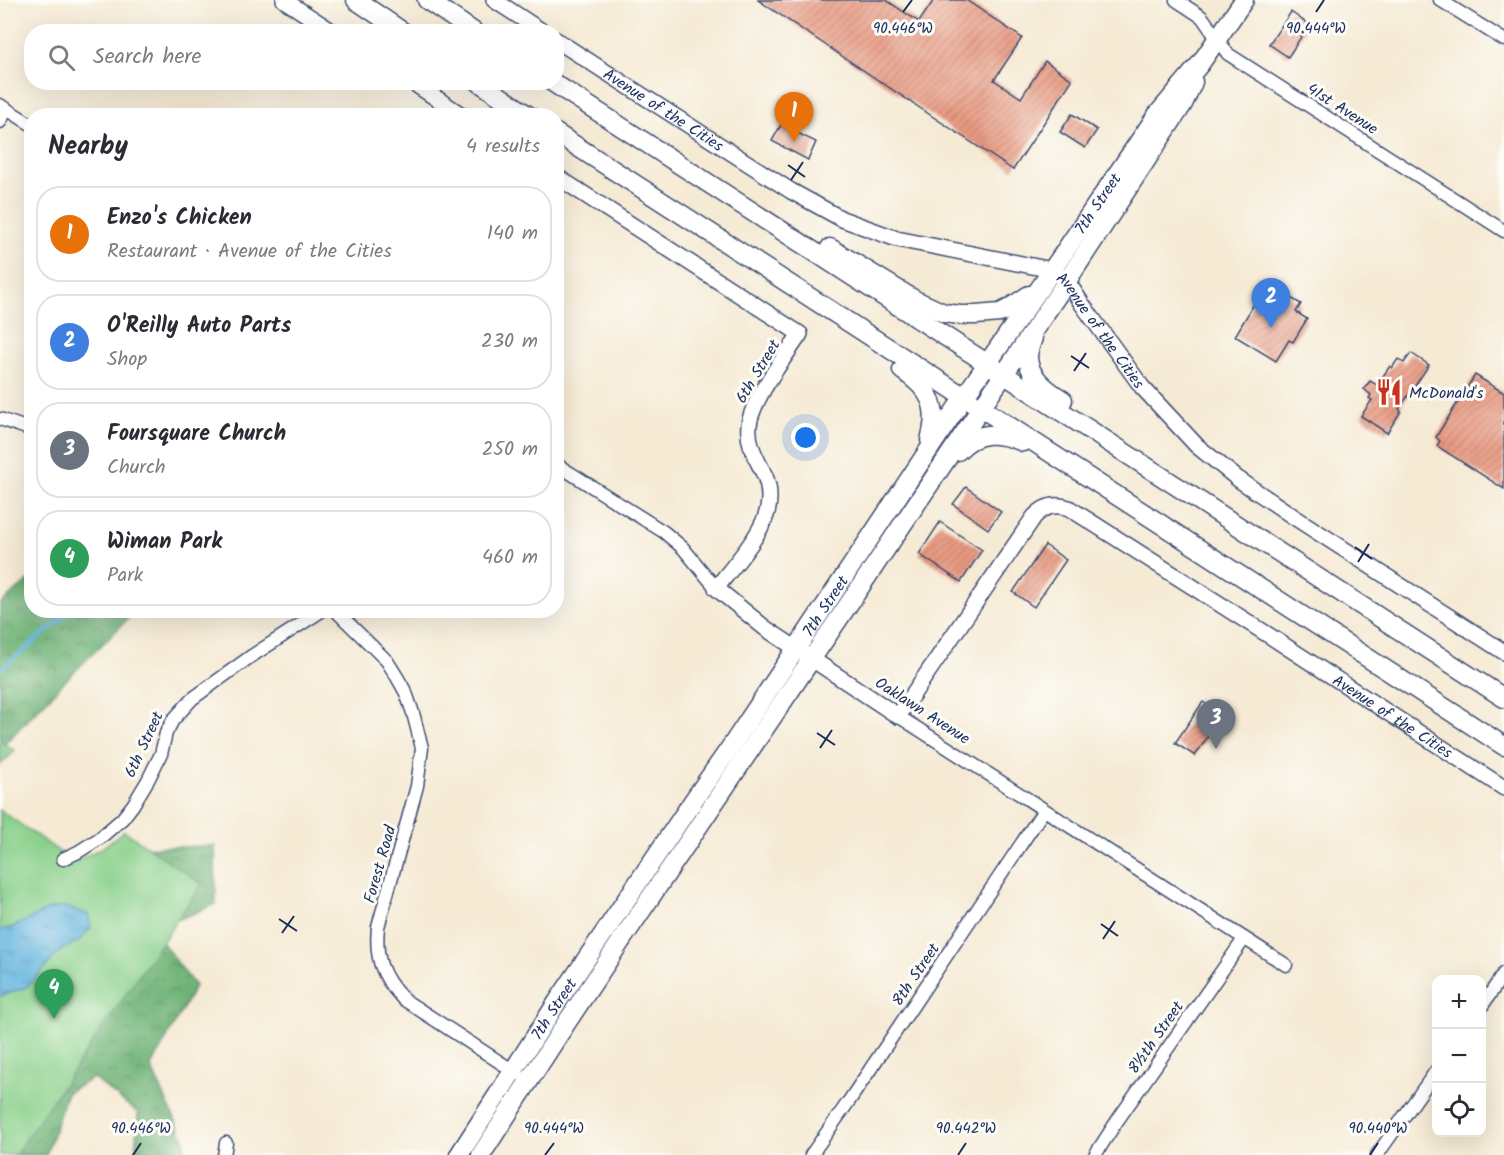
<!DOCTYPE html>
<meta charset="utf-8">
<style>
:root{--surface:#fff;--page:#f2f2f3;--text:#2b2b33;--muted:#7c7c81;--line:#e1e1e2;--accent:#c8321e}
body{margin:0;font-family:Kalam,sans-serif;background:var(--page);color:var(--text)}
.controls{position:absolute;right:18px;bottom:18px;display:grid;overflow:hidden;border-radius:12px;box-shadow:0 6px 24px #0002}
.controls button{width:54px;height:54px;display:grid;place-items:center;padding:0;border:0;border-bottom:2px solid var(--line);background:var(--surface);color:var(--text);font:30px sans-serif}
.you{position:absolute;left:806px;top:438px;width:21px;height:21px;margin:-15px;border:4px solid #fff;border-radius:50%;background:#1a73e8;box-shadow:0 0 0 9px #1a73e833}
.badge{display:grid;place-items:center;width:39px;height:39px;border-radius:50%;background:var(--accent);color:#fff;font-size:20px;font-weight:700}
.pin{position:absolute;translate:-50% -50px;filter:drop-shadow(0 2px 3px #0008)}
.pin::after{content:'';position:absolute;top:32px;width:21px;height:18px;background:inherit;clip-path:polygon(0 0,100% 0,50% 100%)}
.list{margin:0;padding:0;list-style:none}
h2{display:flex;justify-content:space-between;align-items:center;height:78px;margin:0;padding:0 24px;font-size:26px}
h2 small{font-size:20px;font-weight:400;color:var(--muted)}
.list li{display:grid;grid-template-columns:39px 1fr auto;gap:18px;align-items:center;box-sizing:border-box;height:96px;margin:0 12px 12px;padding:0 12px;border:2px solid var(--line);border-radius:24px}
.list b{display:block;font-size:22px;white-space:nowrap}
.list p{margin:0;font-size:20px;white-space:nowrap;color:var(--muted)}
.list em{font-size:20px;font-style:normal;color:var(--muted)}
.icon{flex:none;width:33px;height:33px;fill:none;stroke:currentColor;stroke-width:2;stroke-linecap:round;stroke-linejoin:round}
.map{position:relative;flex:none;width:1504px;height:1155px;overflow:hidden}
.search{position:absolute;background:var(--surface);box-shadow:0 6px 24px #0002;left:24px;top:24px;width:540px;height:66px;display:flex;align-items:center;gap:15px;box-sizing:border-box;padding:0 21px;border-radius:24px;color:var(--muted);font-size:22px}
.panel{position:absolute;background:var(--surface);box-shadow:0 6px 24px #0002;left:24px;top:108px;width:540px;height:510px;border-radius:24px}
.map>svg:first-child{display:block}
.forest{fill:url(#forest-crowns);stroke:#44706a;stroke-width:1.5}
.green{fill:#89d08a;stroke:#528074;stroke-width:1.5}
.water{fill:url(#water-ripples);stroke:#3f729e;stroke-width:1.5}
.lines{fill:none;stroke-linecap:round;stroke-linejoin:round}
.stream{stroke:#63b5de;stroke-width:4}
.building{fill:url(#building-hatch)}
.minor-casing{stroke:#3c4b70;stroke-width:15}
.tertiary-casing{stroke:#3c4b70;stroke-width:18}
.secondary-casing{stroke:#3c4b70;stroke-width:21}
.minor{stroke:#fff;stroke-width:12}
.tertiary{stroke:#fff;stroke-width:15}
.secondary{stroke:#fff;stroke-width:18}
.ticks{fill:none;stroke:#1b2f5e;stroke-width:2}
.labels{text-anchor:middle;stroke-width:6;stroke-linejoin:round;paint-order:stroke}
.street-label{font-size:16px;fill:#1b2f5e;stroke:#fdfcf7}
.poi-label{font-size:16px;fill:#1b2f5e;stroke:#fdfcf7;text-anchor:start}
.ticks-label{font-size:15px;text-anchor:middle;fill:#1b2f5e;stroke:#fdfcf7;stroke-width:6;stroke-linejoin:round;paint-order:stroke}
</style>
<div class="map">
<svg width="1504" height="1155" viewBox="0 0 1504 1155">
<defs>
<pattern id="forest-crowns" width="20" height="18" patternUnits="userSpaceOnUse" patternTransform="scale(1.5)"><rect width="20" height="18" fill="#6eb276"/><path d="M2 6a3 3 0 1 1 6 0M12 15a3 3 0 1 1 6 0" fill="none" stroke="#5a9164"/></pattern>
<pattern id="water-ripples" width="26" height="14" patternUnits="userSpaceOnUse" patternTransform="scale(1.5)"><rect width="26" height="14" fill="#63b5de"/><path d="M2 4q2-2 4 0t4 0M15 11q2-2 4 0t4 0" fill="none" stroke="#5194b7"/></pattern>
<pattern id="building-hatch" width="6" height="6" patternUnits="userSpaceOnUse" patternTransform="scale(1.5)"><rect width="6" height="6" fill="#e99a81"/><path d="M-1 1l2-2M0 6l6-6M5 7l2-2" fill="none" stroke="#bc7e6d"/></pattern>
</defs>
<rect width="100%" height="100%" fill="#fdfcf7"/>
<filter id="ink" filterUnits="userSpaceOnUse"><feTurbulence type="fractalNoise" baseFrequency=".0167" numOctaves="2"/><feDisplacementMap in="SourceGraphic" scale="12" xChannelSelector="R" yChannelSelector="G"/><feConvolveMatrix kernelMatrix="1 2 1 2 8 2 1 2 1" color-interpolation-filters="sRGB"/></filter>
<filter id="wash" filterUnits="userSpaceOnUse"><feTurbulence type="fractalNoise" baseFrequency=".008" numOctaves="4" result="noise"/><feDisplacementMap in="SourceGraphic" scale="24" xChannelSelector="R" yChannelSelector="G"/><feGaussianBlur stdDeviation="1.35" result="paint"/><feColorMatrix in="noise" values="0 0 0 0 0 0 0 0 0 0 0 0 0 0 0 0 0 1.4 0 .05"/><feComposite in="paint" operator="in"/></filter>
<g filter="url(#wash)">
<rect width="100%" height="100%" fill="#f5ead4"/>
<!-- forest -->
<path class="forest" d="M31 579 32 610 136 611 63 683 0 749V604Z
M215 846 216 904 153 930 195 986 151 1067 185 1141 184 1155H135L138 1113 93 1078 67 1092 46 1155H0L130 848Z"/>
<!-- green -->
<path class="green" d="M0 741 15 751 0 764Z
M0 810 74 862 102 848 124 831 202 884 15 1155H0Z"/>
<!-- water -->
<path class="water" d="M65 907 88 914 91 928 79 941 61 950 27 987 0 996V930L13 927 49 909Z"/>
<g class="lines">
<!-- stream -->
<path class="stream" d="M0 670 72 610"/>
</g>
<g id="blocks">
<!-- building -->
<path class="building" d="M758 0H886L919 22 934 0H966L1022 38 994 80 1021 98 1045 61 1072 80 1013 170Z
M1291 12 1309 25 1288 57 1269 44Z
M1072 114 1097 130 1085 148 1060 132Z
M781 125 816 142 808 160 772 141Z
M1261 292 1266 295 1268 292 1278 297 1281 292 1301 304 1296 312 1307 319 1293 342 1289 340 1276 361 1235 336Z
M1411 353 1429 365 1399 409 1401 411 1387 433 1361 416 1372 400 1369 398 1371 395 1364 389 1370 381 1377 385 1390 366 1392 368 1398 359 1404 363Z
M1475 375 1504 393V489L1437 446 1440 441 1436 437Z
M966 487 1001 512 988 529 953 504Z
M940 522 982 550 961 582 919 554Z
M1045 545 1066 560 1034 607 1013 592Z
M1203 702 1222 715 1195 756 1175 743Z"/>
</g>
</g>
<g filter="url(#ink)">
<use href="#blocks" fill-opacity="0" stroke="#3c4b70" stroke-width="1.5"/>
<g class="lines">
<defs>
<path id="minor" d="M1176 0 1202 17 1228 54 1504 231
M1440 0 1504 40
M0 105 32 125
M0 122 7 109
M0 419 32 430
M556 464 664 532 683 548 716 588
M335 610 387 661 397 677 406 693 413 713 422 748 417 786 378 927C375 957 381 976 403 999L518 1074
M898 716 1286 965
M63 859 78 852 100 838 122 819 133 805 148 780 161 754 166 733 173 720 192 699 250 657 323 610
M1482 1006 1504 973
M224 1155 226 1143
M811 1155 849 1101 1044 810
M1095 1155 1117 1121 1244 939
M1377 1155 1436 1071"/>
<g id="tertiary">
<path d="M284 0 333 32"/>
<path d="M494 0 543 32"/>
<path id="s1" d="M556 40 791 191 842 219 897 239 1052 270 1067 281 1082 304 1142 387 1197 446 1238 479 1294 517 1504 652"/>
<path d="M412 82 463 116"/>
<path id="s2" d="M556 176 800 334C785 357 752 399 749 425 747 445 757 459 765 476 769 486 770 497 768 508 764 532 732 568 716 588L765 628 898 716 1034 517C1044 506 1055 503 1069 508L1273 638 1504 788"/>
</g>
<g id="secondary">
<path d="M356 0 403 32"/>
<path d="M427 0 474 32"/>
<path d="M479 82 529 116"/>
<path d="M552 82 1504 698"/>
<path d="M556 133 1504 746"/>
<path d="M830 248 915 300 944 313 960 315H976L1000 313 1008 309 1029 295"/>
<path d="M1033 338C1031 344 1028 350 1028 357 1028 376 1048 391 1063 400"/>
<path d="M902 370C930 389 940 406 930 440"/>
<path d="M958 451C977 430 999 432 1023 442"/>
<path id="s3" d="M459 1155 558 1001 695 798 730 748 964 397 1042 285 1157 115 1200 64 1244 0"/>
<path d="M481 1155 565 1025 623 938 1067 281 1183 104 1193 82"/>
</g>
</defs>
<!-- minor casing -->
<use href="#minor" class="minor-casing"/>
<!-- tertiary casing -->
<use href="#tertiary" class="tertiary-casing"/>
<!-- secondary casing -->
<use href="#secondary" class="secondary-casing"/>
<!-- minor -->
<use href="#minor" class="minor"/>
<!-- tertiary -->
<use href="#tertiary" class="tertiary"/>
<!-- secondary -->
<use href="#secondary" class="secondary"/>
</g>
</g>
<!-- ticks -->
<path class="ticks" d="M903 12 912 0M1316 12 1324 0M788 165 805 177M791 180 803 162M1071 356 1089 368M1074 371 1086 353M1355 547 1372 559M1358 562 1369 544M817 733 835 745M820 748 832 730M279 919 297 931M1101 924 1118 936M282 933 294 916M1103 939 1115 921M133 1155 141 1143M545 1155 554 1143M958 1155 966 1143M1370 1155 1378 1143"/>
<!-- icons -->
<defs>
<symbol id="restaurant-bare" viewBox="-9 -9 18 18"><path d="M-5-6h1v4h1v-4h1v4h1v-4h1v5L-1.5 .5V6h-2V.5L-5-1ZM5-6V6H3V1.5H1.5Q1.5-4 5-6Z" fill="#c8321e" stroke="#fdfcf7" stroke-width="2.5" paint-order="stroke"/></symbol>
</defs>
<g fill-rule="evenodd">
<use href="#restaurant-bare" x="1370" y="373" width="38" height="38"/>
</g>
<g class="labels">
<!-- street labels -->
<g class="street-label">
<text transform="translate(1343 108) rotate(33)" y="6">41st Avenue</text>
<text dy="6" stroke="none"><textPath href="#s1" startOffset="128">Avenue of the Cities</textPath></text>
<text dy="6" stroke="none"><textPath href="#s3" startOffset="1146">7th Street</textPath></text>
<text dy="6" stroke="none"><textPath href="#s1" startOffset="632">Avenue of the Cities</textPath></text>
<text transform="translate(757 371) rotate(-59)" y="6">6th Street</text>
<text dy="6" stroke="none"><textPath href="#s3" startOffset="660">7th Street</textPath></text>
<text transform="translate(923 710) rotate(33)" y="6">Oaklawn Avenue</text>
<text dy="6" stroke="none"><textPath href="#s2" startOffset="1466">Avenue of the Cities</textPath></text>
<text transform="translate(143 744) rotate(-65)" y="6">6th Street</text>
<text transform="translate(379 864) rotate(-74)" y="6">Forest Road</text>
<text transform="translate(915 974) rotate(-56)" y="6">8th Street</text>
<text dy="6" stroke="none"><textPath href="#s3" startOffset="174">7th Street</textPath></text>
<text transform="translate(1155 1037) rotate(-55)" y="6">8½th Street</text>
</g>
<!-- poi labels -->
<g class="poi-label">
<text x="1409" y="398">McDonald's</text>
</g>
</g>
<g class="ticks-label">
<text x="1316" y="33">90.444°W</text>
<text x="903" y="33">90.446°W</text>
<text x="141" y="1133">90.446°W</text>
<text x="554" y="1133">90.444°W</text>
<text x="966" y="1133">90.442°W</text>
<text x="1378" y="1133">90.440°W</text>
</g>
</svg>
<div class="controls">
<button>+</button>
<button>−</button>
<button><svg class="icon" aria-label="locate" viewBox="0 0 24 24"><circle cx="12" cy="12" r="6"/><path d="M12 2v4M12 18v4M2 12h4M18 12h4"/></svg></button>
</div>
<div class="you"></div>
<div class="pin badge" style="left:794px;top:142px;background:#e8710a">1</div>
<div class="pin badge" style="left:1271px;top:328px;background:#3f7fe0">2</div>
<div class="pin badge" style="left:1216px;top:749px;background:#6b7280">3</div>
<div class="pin badge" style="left:54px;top:1019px;background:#2e9e5b">4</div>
<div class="search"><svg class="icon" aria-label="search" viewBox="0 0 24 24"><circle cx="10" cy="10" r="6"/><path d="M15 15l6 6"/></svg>Search here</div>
<section class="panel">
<h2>Nearby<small>4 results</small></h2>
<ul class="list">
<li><span class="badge" style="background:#e8710a">1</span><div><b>Enzo's Chicken</b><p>Restaurant · Avenue of the Cities</p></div><em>140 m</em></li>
<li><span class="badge" style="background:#3f7fe0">2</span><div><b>O'Reilly Auto Parts</b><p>Shop</p></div><em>230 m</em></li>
<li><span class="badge" style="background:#6b7280">3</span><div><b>Foursquare Church</b><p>Church</p></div><em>250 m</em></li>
<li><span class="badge" style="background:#2e9e5b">4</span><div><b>Wiman Park</b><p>Park</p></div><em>460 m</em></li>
</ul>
</section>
</div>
